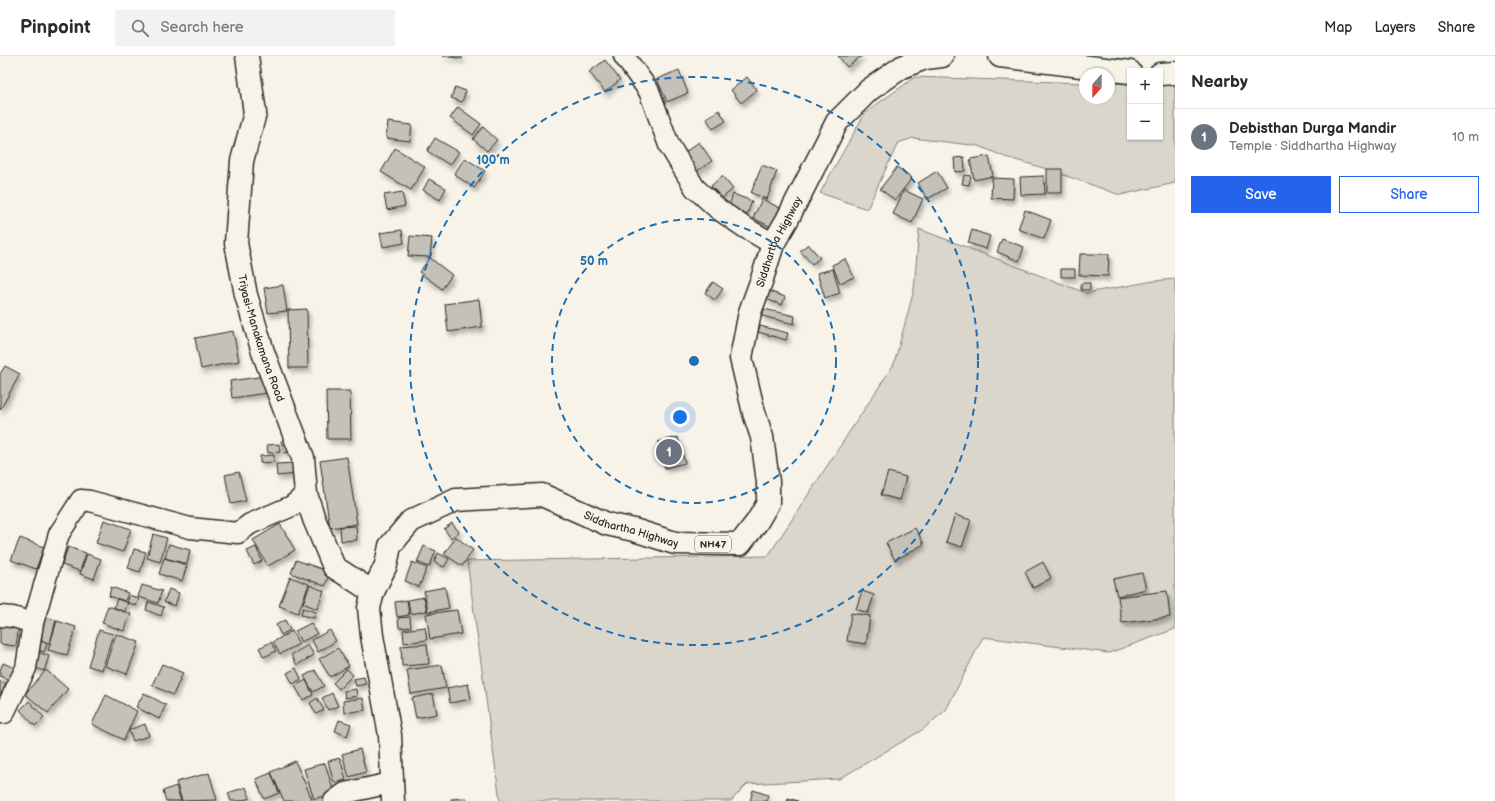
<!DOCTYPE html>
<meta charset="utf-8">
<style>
:root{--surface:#fff;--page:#f2f2f3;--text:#2b2b33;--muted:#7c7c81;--line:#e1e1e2;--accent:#2563eb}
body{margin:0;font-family:"Balsamiq Sans",sans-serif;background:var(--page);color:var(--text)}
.controls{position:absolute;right:12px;top:12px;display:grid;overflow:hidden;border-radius:0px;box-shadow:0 1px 3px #0004}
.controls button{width:36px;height:36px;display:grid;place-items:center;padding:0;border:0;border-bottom:1px solid var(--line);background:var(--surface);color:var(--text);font:20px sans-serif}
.compass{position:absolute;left:1079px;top:12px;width:36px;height:36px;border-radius:50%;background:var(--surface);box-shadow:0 1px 3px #0004;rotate:201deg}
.you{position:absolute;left:680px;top:361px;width:14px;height:14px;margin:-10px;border:3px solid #fff;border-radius:50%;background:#1a73e8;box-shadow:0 0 0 6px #1a73e833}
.badge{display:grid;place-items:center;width:26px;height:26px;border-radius:50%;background:var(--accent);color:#fff;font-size:13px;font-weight:700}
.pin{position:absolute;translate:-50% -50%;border:2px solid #fff;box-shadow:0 1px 4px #0006}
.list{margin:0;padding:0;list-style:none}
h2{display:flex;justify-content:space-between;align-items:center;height:52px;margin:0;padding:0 16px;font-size:17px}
h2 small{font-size:13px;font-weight:400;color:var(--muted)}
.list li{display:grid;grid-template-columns:26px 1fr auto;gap:12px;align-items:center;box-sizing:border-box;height:56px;padding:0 16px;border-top:1px solid var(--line)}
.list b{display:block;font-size:15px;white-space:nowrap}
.list p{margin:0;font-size:13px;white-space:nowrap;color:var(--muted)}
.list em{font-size:13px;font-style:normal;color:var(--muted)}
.actions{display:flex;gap:8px;padding:12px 16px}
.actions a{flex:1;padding:9px 0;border:1px solid var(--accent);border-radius:0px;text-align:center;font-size:14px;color:var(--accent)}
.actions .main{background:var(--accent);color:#fff}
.icon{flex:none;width:22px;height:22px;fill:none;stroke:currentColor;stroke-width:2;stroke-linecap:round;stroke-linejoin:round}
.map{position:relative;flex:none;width:1175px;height:745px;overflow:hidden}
header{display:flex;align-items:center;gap:24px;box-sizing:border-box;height:56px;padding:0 20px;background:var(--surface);border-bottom:1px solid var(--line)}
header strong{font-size:19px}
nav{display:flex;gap:22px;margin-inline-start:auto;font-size:14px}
.search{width:280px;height:36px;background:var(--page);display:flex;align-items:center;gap:10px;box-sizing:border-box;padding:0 14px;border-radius:0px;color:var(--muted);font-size:15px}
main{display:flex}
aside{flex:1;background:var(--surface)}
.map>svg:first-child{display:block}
.green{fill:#dad6cc;stroke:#82807c}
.building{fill:#c4c1b9;stroke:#2b2b2b;filter:url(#shadow)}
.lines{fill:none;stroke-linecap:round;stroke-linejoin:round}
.minor-casing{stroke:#2b2b2b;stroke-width:23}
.tertiary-casing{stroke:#2b2b2b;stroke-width:25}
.trunk-casing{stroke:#2b2b2b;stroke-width:25}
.minor{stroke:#f7f3e8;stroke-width:20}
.tertiary{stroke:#f7f3e8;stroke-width:22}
.trunk{stroke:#f7f3e8;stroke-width:22}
.ring{fill:none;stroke:#1f6fb2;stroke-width:2;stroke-dasharray:7 5}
.labels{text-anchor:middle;stroke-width:3;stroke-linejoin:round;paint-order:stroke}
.shield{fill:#f7f3e8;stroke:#686764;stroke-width:1}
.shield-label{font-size:10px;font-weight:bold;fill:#2b2b2b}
.street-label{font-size:11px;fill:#2b2b2b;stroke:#f7f3e8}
.centre{fill:#1f6fb2;stroke:#f7f3e8;stroke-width:2}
.ring-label{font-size:12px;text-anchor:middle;font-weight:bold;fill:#1f6fb2;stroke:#f7f3e8;stroke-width:3;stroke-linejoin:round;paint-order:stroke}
</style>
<header>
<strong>Pinpoint</strong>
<div class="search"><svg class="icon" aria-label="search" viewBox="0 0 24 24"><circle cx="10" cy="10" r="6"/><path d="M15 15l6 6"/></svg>Search here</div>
<nav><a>Map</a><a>Layers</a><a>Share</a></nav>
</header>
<main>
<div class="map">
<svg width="1175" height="745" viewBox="0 0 1175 745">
<defs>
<filter id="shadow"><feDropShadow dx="2.5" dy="4.5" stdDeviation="2" flood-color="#0004"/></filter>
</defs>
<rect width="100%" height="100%" fill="#f7f3e8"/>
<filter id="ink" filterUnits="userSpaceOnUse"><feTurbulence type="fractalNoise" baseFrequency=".025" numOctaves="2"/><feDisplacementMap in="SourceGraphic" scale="8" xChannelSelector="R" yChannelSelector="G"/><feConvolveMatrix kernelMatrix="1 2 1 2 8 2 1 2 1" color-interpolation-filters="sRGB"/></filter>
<g filter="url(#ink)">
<!-- green -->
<path class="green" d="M915 21 1085 27V42H1109V27L1130 28V81H1160V29L1175 30V127L1120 139 1047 113 1005 101 979 90 913 82 898 87 867 153 820 137 865 57Z
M919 173 1086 237 1154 225 1175 223V573L1109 597 983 581 946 654 922 674 839 723 747 728 731 745H500L467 505 768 500 894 308 914 234Z"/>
<!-- building -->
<path class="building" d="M443 0H462V3Z
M838 0H862L847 11Z
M605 4 620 24 605 36 589 16Z
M679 14 688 37 667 46 657 23Z
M747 21 757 34 741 47 731 34Z
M455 31 466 35 462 46 451 42Z
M458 51 481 68 473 79 450 62Z
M719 54 726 65 713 73 706 62Z
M388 66 412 69 410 85 386 82Z
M483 71 497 84 487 95 473 83Z
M435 82 459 96 450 109 427 95Z
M699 86 712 105 697 115 684 97Z
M395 92 425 111 411 134 381 116Z
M989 100 993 120 974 124 970 103Z
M964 101 965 115 955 116 954 102Z
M465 102 485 115 474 132 454 118Z
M762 109 777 115 767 143 751 137Z
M897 111 912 122 895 144 880 133Z
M1047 113H1062V137H1047Z
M937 115 947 132 927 143 918 127Z
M964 119 971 120 969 129 962 128Z
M722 120 733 133 722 142 711 130Z
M1044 120 1045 138 1021 139 1020 121Z
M992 122 1014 123 1013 143 991 142Z
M429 123 446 132 440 144 423 134Z
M904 134 923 143 912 167 893 158Z
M402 136 405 150 387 154 384 139Z
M733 138 752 145 747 159 728 152Z
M762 143 780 152 771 171 753 162Z
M1025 154 1051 164 1044 183 1018 173Z
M402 174 404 187 383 191 380 177Z
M972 174 990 180 986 193 968 187Z
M410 180 432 182 430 201 408 200Z
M1002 183 1024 191 1019 205 997 196Z
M808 188 820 202 812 208 800 195Z
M1080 198H1109L1108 220 1079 219Z
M430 202 452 219 442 233 419 216Z
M845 203 854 221 840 227 832 209Z
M833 213 840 237 825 242 817 217Z
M1061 213H1075V221H1061Z
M713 226 723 233 715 244 705 237Z
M1081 227H1090V234H1081Z
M283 229 287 255 268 257 264 232Z
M769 235 785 241 782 249 766 243Z
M479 243 482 271 448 276 445 248Z
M307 253 308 312H289L288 254Z
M764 253 795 260 794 268 762 260Z
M760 270 788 277 786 284 758 276Z
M233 275 239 305 201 313 195 282Z
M5 310 20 318 0 354V318Z
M265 320 267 337 232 342 230 325Z
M326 335H350L351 383H327Z
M678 381 685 407 665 412 658 386Z
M293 382 295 394 284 397 281 385Z
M279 388 280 396 268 397 267 389Z
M274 399V406L260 407V400Z
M347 401 357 468 330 472 320 405Z
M296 407 297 418 277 420 276 408Z
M239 416 246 445 231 448 225 419Z
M888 416 906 421 900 444 881 439Z
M955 459 971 464 962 491 946 486Z
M104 464 131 473 123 496 96 487Z
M452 467 459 476 451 482 444 473Z
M280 468 295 494 268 510 253 484Z
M356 470 357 484 341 485 340 471Z
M915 472 924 488 895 504 886 487Z
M153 478 167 482 160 506 147 502Z
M456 481 473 494 462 510 444 498Z
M20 482 44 491 36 513 11 504Z
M169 488 190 494 187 508 165 502Z
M424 490 436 495 429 511 417 506Z
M68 491 86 497 80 515 62 509Z
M256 491 262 505 254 509 247 495Z
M134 493 146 496 140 516 128 512Z
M438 497 449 503 444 511 434 506Z
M87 498 101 503 94 523 80 518Z
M164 502 187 509 182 525 159 518Z
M296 504 330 516 325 530 291 517Z
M412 506 427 512 419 531 405 525Z
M1043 506 1051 522 1033 532 1025 516Z
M1142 517 1146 533 1117 540 1113 523Z
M290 521 309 528 298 557 279 550Z
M142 529 162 535 158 547 138 541Z
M310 529 324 535 317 553 303 547Z
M111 531 128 537 125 545 109 540Z
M445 531 449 552 428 556 424 535Z
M169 533 179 537 175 550 164 546Z
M862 535 874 539 868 557 856 553Z
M1167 535 1170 561 1122 567 1118 541Z
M130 539 139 543 136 550 127 546Z
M424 541 427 555 410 558 408 544Z
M117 543 128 547 124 556 114 551Z
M407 544 409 559 397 561 395 546Z
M148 546 164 551 161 560 146 554Z
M108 550 131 558 124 575 102 567Z
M303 552 316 556 314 562 301 559Z
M457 554 461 578 430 583 426 558Z
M851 557 870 560 866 588 847 585Z
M46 561 56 564 50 587 39 584Z
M410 561 411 571 399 572 398 562Z
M285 564 290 574 281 579 276 569Z
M57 565 76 571 67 599 48 594Z
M0 567 19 570 16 590 0 588Z
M311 567 317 578 301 586 295 575Z
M425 571 427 584 404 587 403 574Z
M99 574 113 578 102 614 88 610Z
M330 574 336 585 318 596 312 584Z
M292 575 299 588 280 598 273 586Z
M116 578 139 586 127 618 105 610Z
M39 584 47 588 44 596 36 593Z
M271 586 276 595 264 601 259 592Z
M427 588 429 608 402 610 401 590Z
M308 589 314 599 297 609 291 599Z
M338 592 349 610 330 621 319 603Z
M38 596 49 600 44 615 33 611Z
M3 607 17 613 12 625 0 620V614Z
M162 608 183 617 173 639 152 629Z
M442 609 446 632 411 638 407 614Z
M296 612 301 623 293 628 287 617Z
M347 613 353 619 339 633 333 627Z
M46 614 68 633 48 657 25 638Z
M315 614 324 630 313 636 304 620Z
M364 621 366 628 356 630 354 623Z
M306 624 313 639 303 644 295 630Z
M0 625 9 629 0 647Z
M468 628 471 643 450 647 447 632Z
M356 633 357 640 345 642 344 635Z
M144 637 166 649 159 663 136 651Z
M332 637 338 650 328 654 322 642Z
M433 638 437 658 416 662 412 642Z
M106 639 137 655 124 684 92 668Z
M317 642 324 654 316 658 310 647Z
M363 642 365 654 344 657 343 645Z
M29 645 44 661 35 670 20 654Z
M339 664 351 668 347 680 335 675Z
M145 668 149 680 133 685 129 674Z
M360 693 366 716 349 721 342 698Z
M340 702 346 724 334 727 328 705Z
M295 705 312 743 307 745H284L271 716Z
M325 707 334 737 314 743 304 713Z
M209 717 217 744 182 745 176 726Z
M271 717 279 737 264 743 256 723Z
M176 730 181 745H166L163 735Z
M246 731 250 742 240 745H231L228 737Z
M753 734 768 739 766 745H750Z
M466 742V745H451V743Z
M788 742 798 745H787Z"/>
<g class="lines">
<defs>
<path id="minor" d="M624 0 649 35 669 89 695 132 718 153 744 171 773 188
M0 560 13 561 33 567
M0 657H4L26 612 33 567 59 478 81 444 90 445 190 472 238 477 250 468 292 450 306 438
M334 745 345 737 391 727"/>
<g id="tertiary">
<path id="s1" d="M247 0 255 57 242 105 236 187 246 239 263 296 303 402 306 438 314 463 334 511 373 536"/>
</g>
<g id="trunk">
<path d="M1000 0 1130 16"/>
<path d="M1160 18 1175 17"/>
<path id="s2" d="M393 745 390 679 372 580 369 552 373 536 386 509 390 490 411 465 456 444 542 439 607 468 634 474 675 487 740 488 757 466 768 447V426L762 381 754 357 741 302 750 256 762 223 773 188 787 164 837 66 869 34 902 11 925 2 942 0"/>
</g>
</defs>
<!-- minor casing -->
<use href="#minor" class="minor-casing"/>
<!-- tertiary casing -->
<use href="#tertiary" class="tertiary-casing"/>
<!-- trunk casing -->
<use href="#trunk" class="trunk-casing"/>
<!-- minor -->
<use href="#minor" class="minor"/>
<!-- tertiary -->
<use href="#tertiary" class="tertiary"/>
<!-- trunk -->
<use href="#trunk" class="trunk"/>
</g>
</g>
<!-- distance rings -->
<g class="ring">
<circle cx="694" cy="305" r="142"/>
<circle cx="694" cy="305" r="284"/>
</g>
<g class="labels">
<!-- shield labels -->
<rect class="shield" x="695" y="480" width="36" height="16" rx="3"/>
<g class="shield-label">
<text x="713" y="492">NH47</text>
</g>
<!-- street labels -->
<g class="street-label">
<text dy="4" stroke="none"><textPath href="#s2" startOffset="957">Siddhartha Highway</textPath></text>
<text dy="4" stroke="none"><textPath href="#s1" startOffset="288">Triyasi-Manakamana Road</textPath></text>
<text dy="4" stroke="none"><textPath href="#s2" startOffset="525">Siddhartha Highway</textPath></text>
</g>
</g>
<circle cx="694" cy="305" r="6" class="centre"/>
<g class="ring-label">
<text x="493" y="108">100 m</text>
<text x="594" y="209">50 m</text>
</g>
</svg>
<div class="controls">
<button>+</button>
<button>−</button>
</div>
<svg class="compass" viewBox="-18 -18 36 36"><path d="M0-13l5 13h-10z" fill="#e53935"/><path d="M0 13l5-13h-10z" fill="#7c7c81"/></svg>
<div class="you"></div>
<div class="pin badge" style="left:669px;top:396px;background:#6b7280">1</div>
</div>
<aside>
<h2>Nearby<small></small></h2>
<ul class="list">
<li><span class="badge" style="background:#6b7280">1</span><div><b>Debisthan Durga Mandir</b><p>Temple · Siddhartha Highway</p></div><em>10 m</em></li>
</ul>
<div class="actions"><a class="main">Save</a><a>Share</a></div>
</aside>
</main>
